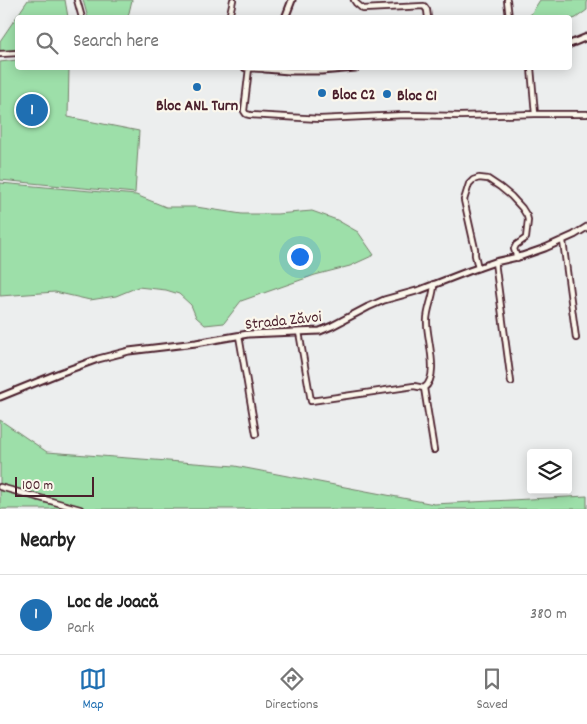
<!DOCTYPE html>
<meta charset="utf-8">
<style>
:root{--surface:#fff;--page:#f6f6f6;--text:#222;--muted:#767676;--line:#e0e0e0;--accent:#1f6fb2}
body{margin:0;font-family:Dekko,sans-serif;background:var(--page);color:var(--text)}
.controls{position:absolute;right:15px;bottom:15px;display:grid;overflow:hidden;border-radius:5px;box-shadow:0 2px 12px #0003}
.controls button{width:45px;height:45px;display:grid;place-items:center;padding:0;border:0;border-bottom:1px solid var(--line);background:var(--surface);color:var(--text);font:25px sans-serif}
.scale{position:absolute;left:15px;bottom:12px;width:79px;box-sizing:border-box;padding-left:5px;border:2px solid #4a1f2b;border-top:0;font-size:14px;line-height:18px;white-space:nowrap;color:#4a1f2b;-webkit-text-stroke:4px #fbf7ec;paint-order:stroke}
.you{position:absolute;left:299px;top:256px;width:18px;height:18px;margin:-12px;border:4px solid #fff;border-radius:50%;background:#1a73e8;box-shadow:0 0 0 8px #1a73e833}
.badge{display:grid;place-items:center;width:32px;height:32px;border-radius:50%;background:var(--accent);color:#fff;font-size:16px;font-weight:700}
.pin{position:absolute;translate:-50% -50%;border:2px solid #fff;box-shadow:0 1px 5px #0006}
.list{margin:0;padding:0;list-style:none}
h2{display:flex;justify-content:space-between;align-items:center;height:65px;margin:0;padding:0 20px;font-size:21px}
h2 small{font-size:16px;font-weight:400;color:var(--muted)}
.list li{display:grid;grid-template-columns:32px 1fr auto;gap:15px;align-items:center;box-sizing:border-box;height:80px;padding:0 20px;border-top:1px solid var(--line)}
.list b{display:block;font-size:19px;white-space:nowrap}
.list p{margin:0;font-size:16px;white-space:nowrap;color:var(--muted)}
.list em{font-size:16px;font-style:normal;color:var(--muted)}
.icon{flex:none;width:28px;height:28px;fill:none;stroke:currentColor;stroke-width:2;stroke-linecap:round;stroke-linejoin:round}
.map{position:relative;flex:none;width:587px;height:509px;overflow:hidden}
.search{position:absolute;background:var(--surface);box-shadow:0 2px 12px #0003;left:15px;right:15px;top:15px;height:55px;display:flex;align-items:center;gap:12px;box-sizing:border-box;padding:0 18px;border-radius:5px;color:var(--muted);font-size:19px}
.sheet{height:145px;background:var(--surface)}
nav{display:flex;justify-content:space-around;align-items:center;box-sizing:border-box;height:70px;border-top:1px solid var(--line);background:var(--surface);font-size:14px;color:var(--muted)}
nav a{display:grid;justify-items:center;gap:2px}
nav .on{color:var(--accent)}
.map>svg:first-child{display:block}
.green{fill:#9ddfa9;stroke:#747f6a}
.lines{fill:none;stroke-linecap:round;stroke-linejoin:round}
.minor-casing{stroke:#4a1f2b;stroke-width:8}
.tertiary-casing{stroke:#4a1f2b;stroke-width:9}
.minor{stroke:#fbf7ec;stroke-width:4.5}
.tertiary{stroke:#fbf7ec;stroke-width:5}
.poi-dot{fill:#1f6fb2;stroke:#fbf7ec;stroke-width:2}
.labels{text-anchor:middle;stroke-width:4.5;stroke-linejoin:round;paint-order:stroke}
.poi-label{font-size:16px;font-weight:bold;fill:#4a1f2b;stroke:#fbf7ec;text-anchor:start}
.street-label{font-size:16px;fill:#4a1f2b;stroke:#fbf7ec}
</style>
<div class="map">
<svg width="587" height="509" viewBox="0 0 587 509">
<rect width="100%" height="100%" fill="#eceeee"/>
<filter id="ink" filterUnits="userSpaceOnUse"><feTurbulence type="fractalNoise" baseFrequency=".02" numOctaves="2"/><feDisplacementMap in="SourceGraphic" scale="10" xChannelSelector="R" yChannelSelector="G"/><feConvolveMatrix kernelMatrix="1 2 1 2 8 2 1 2 1" color-interpolation-filters="sRGB"/></filter>
<g filter="url(#ink)">
<!-- green -->
<path class="green" d="M28 0H65L68 17 18 18 17 50 0 51V41Z
M83 0H132L128 17 88 18Z
M540 0H587V10L576 18 570 20V18L529 17Z
M17 60 18 68H69L68 117 139 131 135 193 0 180V62Z
M0 183 136 195 166 207H196L242 214H277L312 211 337 220 358 232 374 255 350 266 315 275 241 301 224 323 205 325 196 317 191 305 179 294 166 290 138 287 116 296 90 300 55 292 0 296Z
M0 420 47 452 235 466 434 504 587 496V509H0Z"/>
<g class="lines">
<defs>
<path id="minor" d="M77 0 82 18
M354 0 356 3 363 9 424 6 427 10 428 18
M507 0 509 18
M229 18 233 0
M0 54 18 53
M245 68 265 69
M249 68 244 111 246 114 250 115 320 119 405 115 460 116 535 114H587
M531 68 535 114
M563 241 576 338
M495 262 511 382
M478 268 475 255V249L464 200 469 184 473 180 479 178 488 179 500 187 511 196 522 208 527 216 528 220 526 238 516 245 514 249 517 258
M434 284C434 297 426 310 427 323 427 339 440 377 424 388L434 450
M299 332 311 401 414 386 424 388
M239 336 256 434
M0 487 80 509"/>
<path id="tertiary" d="M285 18 292 0
M570 44 587 37
M266 68 265 69 289 71H321L356 68
M0 397 57 374 98 359 129 351 196 343 248 334 320 331 332 326 368 307 384 300 420 290 469 271 495 262 522 256 545 248 574 235 587 227"/>
</defs>
<!-- minor casing -->
<use href="#minor" class="minor-casing"/>
<!-- tertiary casing -->
<use href="#tertiary" class="tertiary-casing"/>
<!-- minor -->
<use href="#minor" class="minor"/>
<!-- tertiary -->
<use href="#tertiary" class="tertiary"/>
</g>
</g>
<!-- markers -->
<g class="poi-dot">
<circle cx="197" cy="87" r="5"/>
<circle cx="322" cy="93" r="5"/>
<circle cx="387" cy="94" r="5"/>
</g>
<g class="labels">
<!-- poi labels -->
<g class="poi-label">
<text x="332" y="99">Bloc C2</text>
<text x="397" y="100">Bloc C1</text>
<text x="197" y="110" text-anchor="middle">Bloc ANL Turn</text>
</g>
<!-- street labels -->
<g class="street-label">
<text transform="translate(283 319) rotate(-6)" y="6">Strada Zăvoi</text>
</g>
</g>
</svg>
<div class="controls">
<button><svg class="icon" aria-label="layers" viewBox="0 0 24 24"><path d="M12 4l9 5-9 5-9-5zM3 14l9 5 9-5"/></svg></button>
</div>
<div class="scale">100 m</div>
<div class="you"></div>
<div class="pin badge" style="left:32px;top:110px">1</div>
<div class="search"><svg class="icon" aria-label="search" viewBox="0 0 24 24"><circle cx="10" cy="10" r="6"/><path d="M15 15l6 6"/></svg>Search here</div>
</div>
<section class="sheet">
<h2>Nearby<small></small></h2>
<ul class="list">
<li><span class="badge">1</span><div><b>Loc de Joacă</b><p>Park</p></div><em>380 m</em></li>
</ul>
</section>
<nav>
<a class="on"><svg class="icon" aria-label="map" viewBox="0 0 24 24"><path d="M3 6l6-2 6 2 6-2v14l-6 2-6-2-6 2zM9 4v14M15 6v14"/></svg>Map</a>
<a><svg class="icon" aria-label="directions" viewBox="0 0 24 24"><path d="M12 3l9 9-9 9-9-9zM9 14v-3h6M13 9l2 2-2 2"/></svg>Directions</a>
<a><svg class="icon" aria-label="saved" viewBox="0 0 24 24"><path d="M7 4h10v16l-5-4-5 4z"/></svg>Saved</a>
</nav>
